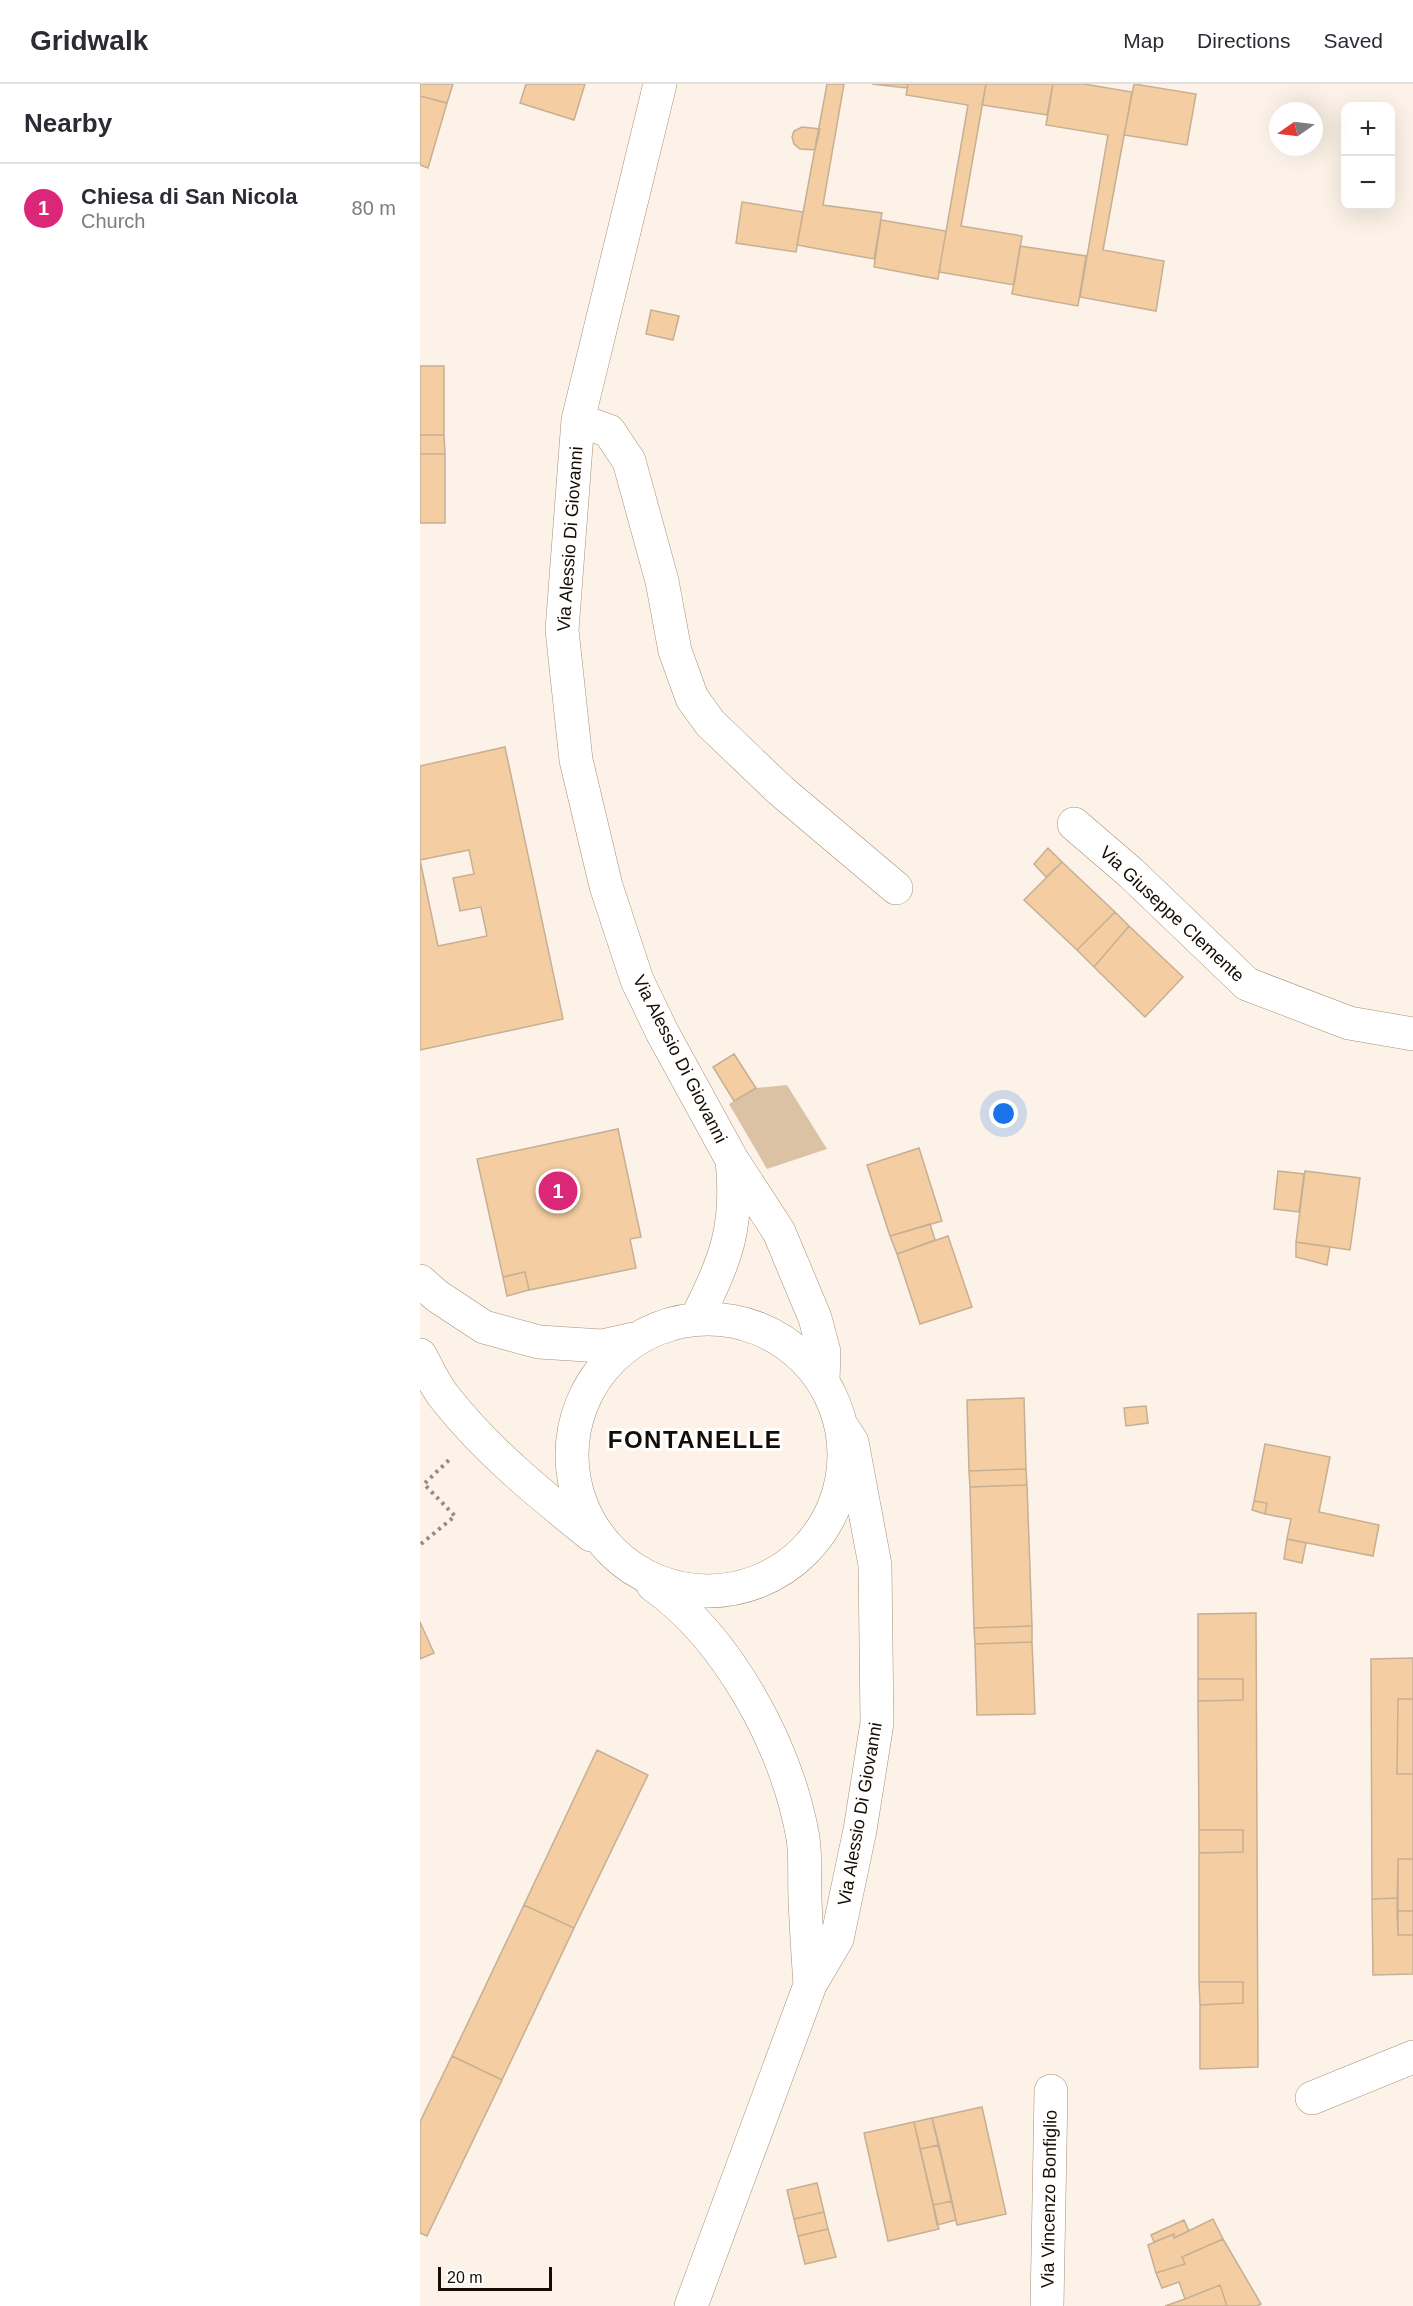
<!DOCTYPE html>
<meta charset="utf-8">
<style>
:root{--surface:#fff;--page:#f7f7f7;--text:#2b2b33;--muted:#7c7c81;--line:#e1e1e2;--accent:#db2777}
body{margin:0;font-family:Helvetica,sans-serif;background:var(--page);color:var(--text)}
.controls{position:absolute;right:18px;top:18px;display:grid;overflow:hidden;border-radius:12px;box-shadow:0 6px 24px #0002}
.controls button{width:54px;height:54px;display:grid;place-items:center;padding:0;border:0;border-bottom:2px solid var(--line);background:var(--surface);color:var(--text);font:30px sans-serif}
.compass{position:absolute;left:849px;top:18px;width:54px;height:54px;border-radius:50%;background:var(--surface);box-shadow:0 6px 24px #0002;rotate:256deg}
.scale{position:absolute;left:18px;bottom:15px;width:114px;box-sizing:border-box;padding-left:6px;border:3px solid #150d04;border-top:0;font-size:16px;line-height:21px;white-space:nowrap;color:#150d04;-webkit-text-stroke:4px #fff;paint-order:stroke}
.you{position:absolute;left:584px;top:1030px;width:21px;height:21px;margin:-15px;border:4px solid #fff;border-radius:50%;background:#1a73e8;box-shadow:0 0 0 9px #1a73e833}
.badge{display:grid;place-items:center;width:39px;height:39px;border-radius:50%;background:var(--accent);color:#fff;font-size:20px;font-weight:700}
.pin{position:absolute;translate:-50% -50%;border:3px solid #fff;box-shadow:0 2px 6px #0006}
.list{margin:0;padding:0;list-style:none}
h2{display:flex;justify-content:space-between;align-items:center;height:78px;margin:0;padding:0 24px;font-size:26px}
h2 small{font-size:20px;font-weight:400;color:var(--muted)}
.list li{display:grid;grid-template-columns:39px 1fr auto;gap:18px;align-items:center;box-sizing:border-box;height:90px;padding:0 24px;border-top:2px solid var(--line)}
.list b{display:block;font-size:22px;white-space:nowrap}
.list p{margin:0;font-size:20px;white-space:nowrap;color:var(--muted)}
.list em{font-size:20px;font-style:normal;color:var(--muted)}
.map{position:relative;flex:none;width:993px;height:2222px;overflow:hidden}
header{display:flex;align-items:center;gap:36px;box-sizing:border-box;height:84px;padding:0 30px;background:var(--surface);border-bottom:2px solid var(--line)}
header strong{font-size:28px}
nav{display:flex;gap:33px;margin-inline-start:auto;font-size:21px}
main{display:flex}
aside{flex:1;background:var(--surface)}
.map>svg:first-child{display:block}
.green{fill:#dbc2a5}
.building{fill:#f4cea2;stroke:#c6af94;stroke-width:1.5;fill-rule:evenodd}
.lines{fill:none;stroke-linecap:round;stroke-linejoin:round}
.minor-casing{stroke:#a69076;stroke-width:34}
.path{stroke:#958c82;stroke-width:4;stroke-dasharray:3 4.5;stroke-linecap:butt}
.minor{stroke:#fff;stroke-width:33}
.labels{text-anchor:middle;stroke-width:6;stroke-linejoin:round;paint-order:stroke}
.street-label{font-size:18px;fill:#150d04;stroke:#fff}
.district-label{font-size:24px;font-weight:bold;letter-spacing:1.5px;fill:#150d04;stroke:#fff}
</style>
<header>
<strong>Gridwalk</strong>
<nav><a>Map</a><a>Directions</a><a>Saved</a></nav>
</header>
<main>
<aside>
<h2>Nearby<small></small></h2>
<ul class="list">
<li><span class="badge">1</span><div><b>Chiesa di San Nicola</b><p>Church</p></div><em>80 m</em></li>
</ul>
</aside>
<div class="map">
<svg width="993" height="2222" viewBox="0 0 993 2222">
<rect width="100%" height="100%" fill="#fcf2e7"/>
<!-- green -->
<path class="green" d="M367 1001 407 1065 347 1085 309 1020 336 1004Z"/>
<!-- building -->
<path class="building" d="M0 0H33L27 19 0 12Z
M106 0H165L154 36 100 19Z
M407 0H424L403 121 462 129 454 175 377 161Z
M452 0H488L487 4Z
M488 0H566L541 142 602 152 594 201 519 188 548 21 486 11Z
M566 0H633L627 31 562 21Z
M633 0H664L712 8 683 166 744 177 736 227 660 213 688 51 626 41Z
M714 0 776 10 767 61 704 51Z
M0 12 27 19 8 84 0 81Z
M382 43 400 45 395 66 380 65 374 60 372 53 374 47Z
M322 118 383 128 376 168 316 159Z
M461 136 526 147 518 195 454 183Z
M600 162 666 172 658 222 592 210Z
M231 226 259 232 253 256 226 250Z
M0 282H24V351H0Z
M0 351H24L25 370H0Z
M0 370H25V439H0Z
M85 663 143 935 0 966V682ZM49 766 54 790 33 794 40 827 61 823 67 852 18 862 0 776Z
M628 764 642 778 626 793 614 780Z
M642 778 695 828 657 866 604 816Z
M695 828 709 842 674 883 657 866Z
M709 842 763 893 725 933 674 883Z
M314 970 336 1004 314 1017 293 983Z
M198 1045 221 1153 210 1155 216 1184 109 1206 105 1188 83 1193 57 1075Z
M499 1064 522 1137 470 1152 447 1081Z
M858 1087 884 1090 879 1128 854 1125Z
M885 1087 940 1094 930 1166 876 1158Z
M510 1140 515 1156 477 1170 470 1152Z
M528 1152 552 1223 500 1240 477 1170Z
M876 1158 910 1163 907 1181 876 1173Z
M105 1188 109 1206 87 1212 83 1193Z
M604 1314 606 1385 549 1387 547 1316Z
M726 1322 728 1339 706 1342 704 1324Z
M845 1360 910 1373 899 1428 959 1441 953 1472 867 1455 871 1435 845 1430 847 1419 834 1417Z
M606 1385 607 1401 550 1403 549 1387Z
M607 1401 612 1542 554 1544 550 1403Z
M834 1417 847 1419 845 1430 832 1426Z
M867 1455 886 1459 882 1479 864 1475Z
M836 1529 838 1983 780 1985V1921L823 1919V1898H779V1769L823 1768V1746H779L778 1617 823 1616V1595H778V1530Z
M0 1538 14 1569 0 1575Z
M612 1542V1558L555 1560 554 1544Z
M612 1558 615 1630 557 1631 555 1560Z
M993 1574V1615H978L977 1690H993V1775H978V1814L952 1815 951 1575Z
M778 1595H823V1616L778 1617Z
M978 1615H993V1690H977Z
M177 1666 228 1691 154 1844 104 1821Z
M779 1746H823V1768L779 1769Z
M978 1775H993V1827H977Z
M978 1814V1851H993V1890L953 1891 952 1815Z
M104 1821 154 1844 82 1996 32 1972Z
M977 1827H993V1851H978Z
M779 1898H823V1919L780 1921Z
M32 1972 82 1996 7 2152 0 2149V2038Z
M562 2023 586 2130 537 2141 512 2034Z
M512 2034 519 2061 500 2065 494 2038Z
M494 2038 519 2145 468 2157 444 2049Z
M519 2061 532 2117 513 2121 500 2065Z
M397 2099 404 2128 374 2135 367 2106Z
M532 2117 536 2136 517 2141 513 2121Z
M404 2128 408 2145 378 2152 374 2135Z
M793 2135 803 2155 762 2173 765 2180 736 2189 728 2161 754 2150V2154Z
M764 2136 769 2147 754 2154V2150L734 2158 731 2151Z
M408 2145 416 2173 385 2180 378 2152Z
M803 2155 841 2220 837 2222H807L800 2201 765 2215 759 2198 742 2204 736 2189 765 2180 762 2173Z
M800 2201 807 2222H745L765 2215Z"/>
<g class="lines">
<defs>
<path id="minor" d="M240 0 158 336 142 546 156 676 186 802 217 896 242 948 311 1074 359 1148 395 1234 404 1268 403 1297
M158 336 189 347 209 377 242 497 255 567 272 614 290 639 360 706 476 804
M654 740 711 789 827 900 929 939 993 950
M0 1197 17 1212 64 1243 119 1258 182 1262 213 1255
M152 1371a136 136 0 1 1 272 0a136 136 0 1 1-272 0Z
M276 1235C306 1177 319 1142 312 1076
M0 1271C8 1285 15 1302 26 1315 67 1367 119 1409 171 1451
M233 1501C309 1555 367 1663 383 1754 386 1774 384 1795 385 1814 386 1843 388 1872 390 1901
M892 2014 993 1973
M271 2222 390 1901 417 1855 440 1746 457 1639 455 1481 432 1358 421 1341
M627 2222 631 2007"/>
</defs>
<!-- minor casing -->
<use href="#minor" class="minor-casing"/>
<!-- path -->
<path class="path" d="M1 1460 35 1432 4 1400 30 1375"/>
<!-- minor -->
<use href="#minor" class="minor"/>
</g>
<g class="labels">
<!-- street labels -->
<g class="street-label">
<text transform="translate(150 455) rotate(-86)" y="6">Via Alessio Di Giovanni</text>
<text transform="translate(752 830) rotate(43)" y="6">Via Giuseppe Clemente</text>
<text transform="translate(260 975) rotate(63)" y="6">Via Alessio Di Giovanni</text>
<text transform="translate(440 1730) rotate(-80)" y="6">Via Alessio Di Giovanni</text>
<text transform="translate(629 2115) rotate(-89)" y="6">Via Vincenzo Bonfiglio</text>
</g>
<!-- district labels -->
<g class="district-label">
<text x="275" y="1364">FONTANELLE</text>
</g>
</g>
</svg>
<div class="controls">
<button>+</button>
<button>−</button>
</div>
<svg class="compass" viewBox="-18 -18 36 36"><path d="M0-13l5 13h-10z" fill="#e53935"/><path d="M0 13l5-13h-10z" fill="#7c7c81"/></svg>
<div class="scale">20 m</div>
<div class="you"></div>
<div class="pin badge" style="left:138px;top:1107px">1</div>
</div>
</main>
